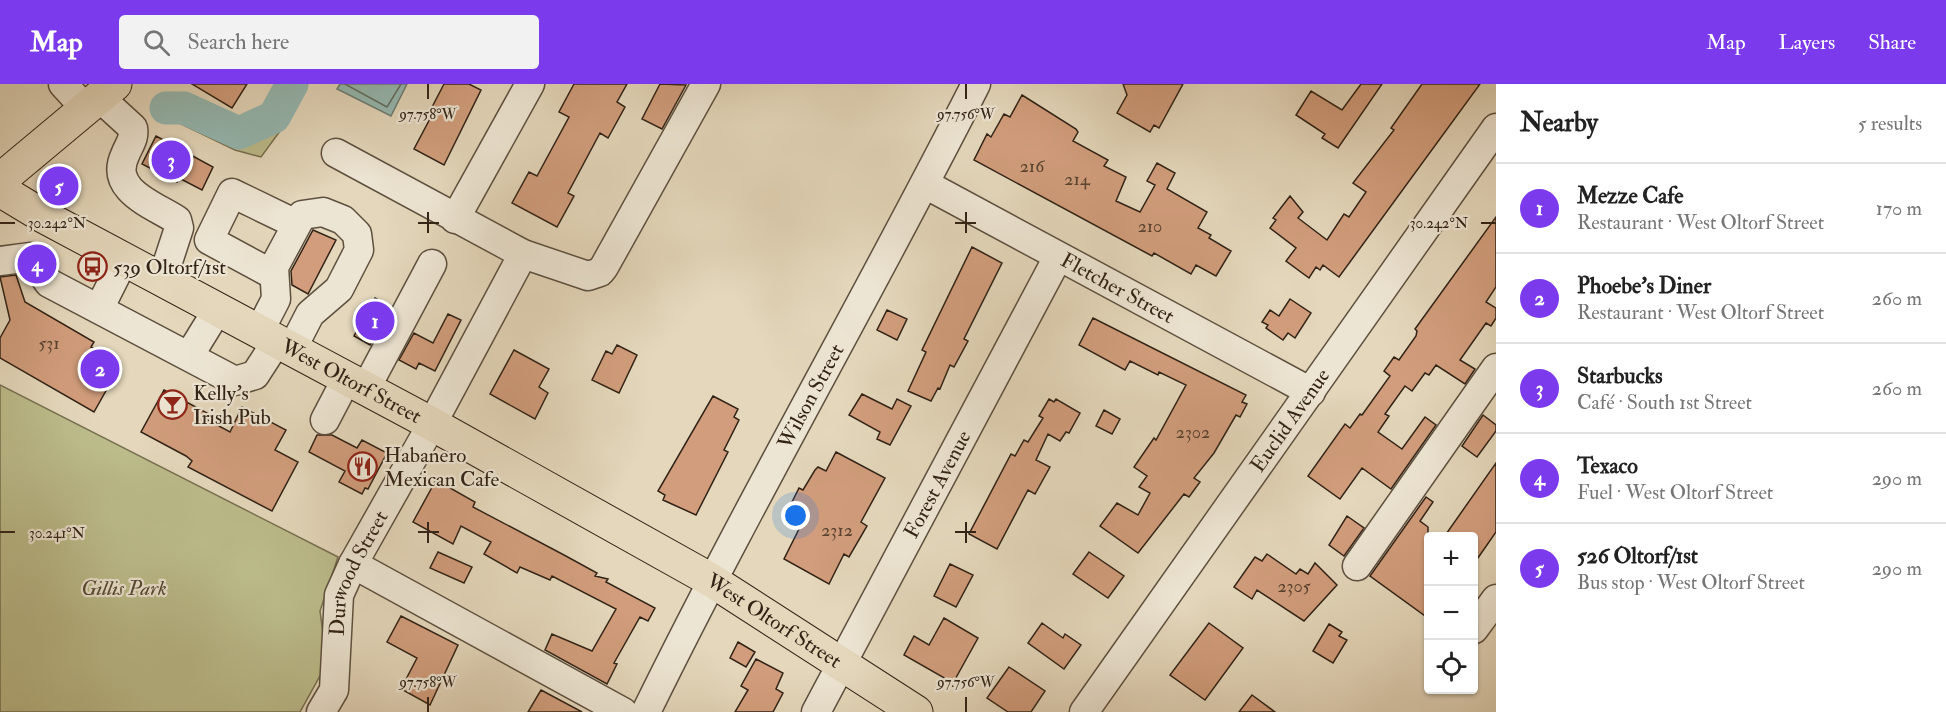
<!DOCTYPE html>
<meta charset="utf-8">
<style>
:root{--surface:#fff;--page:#f2f2f2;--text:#222;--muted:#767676;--line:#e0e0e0;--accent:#7c3aed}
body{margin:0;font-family:"IM FELL Double Pica",serif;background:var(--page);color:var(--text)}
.controls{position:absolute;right:18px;bottom:18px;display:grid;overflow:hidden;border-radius:6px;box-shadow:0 2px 4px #0004}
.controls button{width:54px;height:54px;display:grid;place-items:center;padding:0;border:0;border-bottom:2px solid var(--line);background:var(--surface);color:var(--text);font:30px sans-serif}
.you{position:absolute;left:796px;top:432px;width:21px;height:21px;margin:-15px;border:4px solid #fff;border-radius:50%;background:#1a73e8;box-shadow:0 0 0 9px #1a73e833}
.badge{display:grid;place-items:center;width:39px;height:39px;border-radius:50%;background:var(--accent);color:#fff;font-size:20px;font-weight:700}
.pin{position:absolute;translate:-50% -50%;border:3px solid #fff;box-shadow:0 2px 6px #0006}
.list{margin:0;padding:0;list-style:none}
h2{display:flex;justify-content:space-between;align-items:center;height:78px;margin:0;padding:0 24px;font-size:26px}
h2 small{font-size:20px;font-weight:400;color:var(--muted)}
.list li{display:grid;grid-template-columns:39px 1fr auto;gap:18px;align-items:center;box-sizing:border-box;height:90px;padding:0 24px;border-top:2px solid var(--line)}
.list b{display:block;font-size:22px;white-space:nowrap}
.list p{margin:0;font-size:20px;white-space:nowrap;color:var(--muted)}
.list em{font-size:20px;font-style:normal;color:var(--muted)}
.icon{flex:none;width:33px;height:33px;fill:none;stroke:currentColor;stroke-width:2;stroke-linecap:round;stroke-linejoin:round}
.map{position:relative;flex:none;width:1496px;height:628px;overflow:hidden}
header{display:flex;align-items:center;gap:36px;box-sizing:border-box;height:84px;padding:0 30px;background:var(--accent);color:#fff}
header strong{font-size:28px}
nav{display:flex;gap:33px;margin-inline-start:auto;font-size:21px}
.search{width:420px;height:54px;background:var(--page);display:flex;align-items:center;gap:15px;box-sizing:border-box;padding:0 21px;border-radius:6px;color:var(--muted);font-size:22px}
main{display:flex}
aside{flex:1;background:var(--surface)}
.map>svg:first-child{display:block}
.green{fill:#bcbc8b;stroke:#777050;stroke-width:1.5}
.water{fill:#95b9b2;stroke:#6d7d74;stroke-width:1.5}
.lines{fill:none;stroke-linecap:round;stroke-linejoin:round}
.shore{stroke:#646e64;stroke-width:1.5}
.river{stroke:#95b9b2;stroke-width:33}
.building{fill:#d19d7c;stroke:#322316;stroke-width:1.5}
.minor-casing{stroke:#5e503f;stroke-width:31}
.major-casing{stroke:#322316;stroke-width:35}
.minor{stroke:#ede5d3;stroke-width:28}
.major{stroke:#e4d7bb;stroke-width:33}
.ticks{fill:none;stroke:#322316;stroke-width:2}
.labels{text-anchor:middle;stroke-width:4.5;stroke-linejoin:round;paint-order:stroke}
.number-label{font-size:18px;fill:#5a4230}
.poi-label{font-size:21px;fill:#322316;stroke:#ede5d3;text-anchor:start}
.street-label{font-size:21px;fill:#322316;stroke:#ede5d3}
.park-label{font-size:21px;font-style:italic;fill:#544933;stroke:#ede5d3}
.ticks-label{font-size:15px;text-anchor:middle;fill:#322316;stroke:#ede5d3;stroke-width:4.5;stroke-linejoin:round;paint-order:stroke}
</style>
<header>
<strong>Map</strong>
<div class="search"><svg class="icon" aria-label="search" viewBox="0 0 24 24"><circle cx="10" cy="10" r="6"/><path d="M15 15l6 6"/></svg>Search here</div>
<nav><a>Map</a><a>Layers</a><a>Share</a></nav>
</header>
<main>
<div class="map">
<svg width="1496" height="628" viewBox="0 0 1496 628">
<rect width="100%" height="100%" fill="#e4d7bb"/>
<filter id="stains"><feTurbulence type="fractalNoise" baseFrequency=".00333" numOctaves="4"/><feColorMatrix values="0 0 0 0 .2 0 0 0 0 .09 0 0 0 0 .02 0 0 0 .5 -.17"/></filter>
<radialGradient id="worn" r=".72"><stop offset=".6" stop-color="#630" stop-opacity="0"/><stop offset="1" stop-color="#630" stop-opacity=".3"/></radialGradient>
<!-- green -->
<path class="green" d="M280 0H307L283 43 261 73 235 66 169 34 195 23C217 32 251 52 269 26 274 19 277 8 280 0Z
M0 301 338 473 320 527 327 579 300 628H0Z"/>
<!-- water -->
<path class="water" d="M340 0H407L391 32 337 5Z"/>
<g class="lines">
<!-- shore -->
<path class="shore" d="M345 0 387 23 401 0"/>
<!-- river -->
<path class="river" d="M166 24H184L239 49 274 33 292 0"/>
</g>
<!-- building -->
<path class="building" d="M192 0H247L232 24Z
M444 0H469L481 6 444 81 414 65 433 29 430 27Z
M574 0H627L617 18 625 23 608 54 600 49 568 109 574 112 557 143 512 119 529 88 537 92 569 33 559 28Z
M660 0 686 1 662 45 642 35Z
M1123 0H1183L1159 44 1154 41 1150 48 1117 29 1127 11Z
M1361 0H1382L1338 64 1322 54 1325 50 1296 31 1311 7 1342 26Z
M1422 0H1480L1339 193 1323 181 1320 186 1316 183 1309 194 1286 177 1296 164 1270 144 1276 136 1273 134 1290 112 1303 128 1298 134 1327 156 1344 130 1349 133 1366 108 1353 99 1394 46 1391 44Z
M1022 11 1076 45 1078 48 1073 57 1108 76 1104 82 1126 93 1116 117 1140 128 1155 101 1147 97 1157 79 1175 89 1167 105 1207 128 1198 144 1211 151 1209 154 1231 167 1216 192 1196 181 1191 190 1154 169 1152 172 974 76 987 50 991 53 1004 30 1010 33Z
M156 52 213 83 202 106 179 94 177 98 142 80Z
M1496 133V203L1486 218 1496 224V234L1491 242 1486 239 1460 276 1475 285 1465 300 1436 281 1429 291 1425 289 1412 307 1405 302 1385 330 1389 332 1378 348 1402 365 1425 333 1436 341 1391 405 1362 384 1340 415 1308 392 1345 340 1350 344 1360 330 1362 331 1390 292 1384 287 1394 273 1399 276 1416 252 1417 247 1415 245Z
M313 146 336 156 308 210 292 201 291 187Z
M972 163 1002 179 964 255 968 257 954 283 950 281 940 305 938 304 931 317 908 307 926 268 922 266Z
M16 191 25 218 94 258 91 263 121 280 94 328 0 274V254L10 236 0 193Z
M375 214 391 223 370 261 354 252Z
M1290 215 1311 229 1295 254 1288 249 1283 256 1266 244 1268 241 1262 238 1270 226 1279 232Z
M887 226 907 235 897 256 877 246Z
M448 230 461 236 435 287 419 279 416 285 399 276 414 249 433 259Z
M1093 234 1246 311 1242 318 1247 320 1240 333 1236 331 1214 369 1194 394 1200 398 1189 413 1184 410 1138 469 1100 442 1117 419 1138 431 1150 409 1139 403 1147 392 1134 383 1154 354 1156 356 1186 301 1159 288 1158 291 1130 277 1125 286 1079 261Z
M617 261 637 271 619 309 592 296 606 267 612 270Z
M514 266 549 285 539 303 548 309 535 335 490 310Z
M164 306 207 329 204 334 230 348 242 323 286 346 275 366 298 378 272 427 188 383 192 377 186 372 141 348Z
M862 310 892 325 897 315 911 322 890 361 877 355 880 348 849 331Z
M713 312 738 325 734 333 739 336 724 366 728 368 696 431 663 416 665 411 658 407Z
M1049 315 1054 318 1056 315 1080 329 1069 349 1066 348 1060 357 1048 350 1036 376 1050 383 1035 410 1028 406 997 465 969 450 1011 370 1015 372 1024 356 1028 358 1043 334 1039 332Z
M1104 326 1120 335 1112 350 1096 342Z
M1483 331 1496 341V347L1477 373 1462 362Z
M317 351H332L357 364 362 356 387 369 368 405 365 404 362 410 339 398 345 387 309 368Z
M836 368 885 394 861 438 867 442 849 473 844 470 829 500 784 475 805 433 789 424 799 404 803 406 815 386 818 383 826 387Z
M1496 379V448L1473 481V453H1444Z
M436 396 475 418 473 423 564 471 597 489 595 492 608 495 606 498 655 524 648 537 640 533 614 579 617 580 607 600 545 566 552 550 592 567 616 525 552 492 550 496 520 483 517 489 484 470 491 458 461 442 453 460 413 438Z
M1426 413 1433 418 1420 437 1428 443V534L1370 492Z
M1347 432 1364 444 1344 472 1329 461Z
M438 468 472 483 464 499 430 484Z
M1089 468 1124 492 1108 514 1073 490Z
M1267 470 1296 490 1300 485 1308 490 1315 479 1337 501 1304 537 1257 506 1252 515 1234 503 1255 473 1262 477Z
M950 480 973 491 956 523 934 512Z
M401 532 458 561 430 621 403 606 407 600 404 599 417 574 387 558Z
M944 534 978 554 953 599 904 571 914 552 929 561Z
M1042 539 1063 554 1065 550 1081 561 1064 585 1028 559Z
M1209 539 1243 564 1205 616 1170 591Z
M1329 540 1342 548 1339 552 1347 556 1333 579 1313 567Z
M738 558 755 568 746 583 730 574Z
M756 575 783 589 776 605 783 609 773 628H735L748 606 741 602Z
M1009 583 1045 607 1031 628H1008L987 614Z
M541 606 582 628H528Z
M1252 611 1275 628H1239Z"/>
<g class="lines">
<defs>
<g id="minor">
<path d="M63 0 85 24"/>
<path d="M99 13 133 44C135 54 129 61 125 71 109 106 152 120 177 136L179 144 162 196"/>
<path d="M336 69 523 170 588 192 600 188 604 183 706 0"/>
<path id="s1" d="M925 100 1311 308"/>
<path d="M455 135 530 0"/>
<path d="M0 177 30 173 49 199 235 297 255 291 277 257"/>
<path d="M272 190 209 156 232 109 296 140"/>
<path d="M99 225 124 175"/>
<path d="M259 248 276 215 274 183 302 131 323 128 343 136 357 150 359 166 339 205 310 230 292 265"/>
<path d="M189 272 218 225"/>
<path d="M366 304 432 180"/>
<path d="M325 336 347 294"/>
<path d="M353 480 623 628"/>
<path d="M1357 482 1496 284"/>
<path d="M1474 545 1496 515"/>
<path id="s2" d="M321 628 334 606 339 511 353 480 432 340 523 170"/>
<path id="s3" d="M646 628C750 416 869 211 976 0"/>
<path id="s4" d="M816 628 1058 173"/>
<path id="s5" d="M1084 628 1496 44"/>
</g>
<g id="major">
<path d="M0 96 115 0"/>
<path id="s6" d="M0 106 43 132 432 340 711 496 916 628"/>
</g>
</defs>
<!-- minor casing -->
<use href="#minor" class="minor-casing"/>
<!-- major casing -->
<use href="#major" class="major-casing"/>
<!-- minor -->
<use href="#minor" class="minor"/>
<!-- major -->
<use href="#major" class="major"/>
</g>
<!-- ticks -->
<path class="ticks" d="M428 0V15M966 0V15M428 128V149M966 128V149M0 139H15M418 139H439M955 139H976M1481 139H1496M428 438V459M966 438V459M0 448H15M418 448H439M955 448H976M428 613V628M966 613V628"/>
<!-- icons -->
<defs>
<symbol id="bus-ring" viewBox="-11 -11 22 22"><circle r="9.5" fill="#ede5d3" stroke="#8f2418" stroke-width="1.5"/><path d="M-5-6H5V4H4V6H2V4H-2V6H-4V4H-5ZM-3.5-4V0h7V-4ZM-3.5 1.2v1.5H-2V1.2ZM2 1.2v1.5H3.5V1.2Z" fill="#8f2418"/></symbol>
<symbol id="bar-ring" viewBox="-11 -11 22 22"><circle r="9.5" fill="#ede5d3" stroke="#8f2418" stroke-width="1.5"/><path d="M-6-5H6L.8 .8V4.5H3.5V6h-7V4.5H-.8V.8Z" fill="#8f2418"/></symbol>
<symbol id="restaurant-ring" viewBox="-11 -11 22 22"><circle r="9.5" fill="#ede5d3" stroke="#8f2418" stroke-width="1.5"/><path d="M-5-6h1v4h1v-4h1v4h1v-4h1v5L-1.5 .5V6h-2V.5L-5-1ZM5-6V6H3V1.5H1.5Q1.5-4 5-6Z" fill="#8f2418"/></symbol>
</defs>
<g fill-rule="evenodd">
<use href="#bus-ring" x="76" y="166" width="33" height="33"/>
<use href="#bar-ring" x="156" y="304" width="33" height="33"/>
<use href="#restaurant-ring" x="346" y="366" width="33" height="33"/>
</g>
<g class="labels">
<!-- number labels -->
<g class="number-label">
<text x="1032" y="88">216</text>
<text x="1077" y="101">214</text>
<text x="1150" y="148">210</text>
<text x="49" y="265">531</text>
<text x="1193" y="354">2302</text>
<text x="837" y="452">2312</text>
<text x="1294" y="508">2305</text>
</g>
<!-- poi labels -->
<g class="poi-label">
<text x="113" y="190">539 Oltorf/1st</text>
<text x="193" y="316">Kelly's<tspan x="193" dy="24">Irish Pub</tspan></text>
<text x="384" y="378">Habanero<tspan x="384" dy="24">Mexican Cafe</tspan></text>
</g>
<!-- street labels -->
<g class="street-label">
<text dy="7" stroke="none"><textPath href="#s1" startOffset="219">Fletcher Street</textPath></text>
<text dy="7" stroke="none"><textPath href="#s6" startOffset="400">West Oltorf Street</textPath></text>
<text dy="7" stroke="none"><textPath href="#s3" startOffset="356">Wilson Street</textPath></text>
<text dy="7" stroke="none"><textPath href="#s5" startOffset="357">Euclid Avenue</textPath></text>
<text dy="7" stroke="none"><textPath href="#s4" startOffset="258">Forest Avenue</textPath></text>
<text dy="7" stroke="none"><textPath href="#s2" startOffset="147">Durwood Street</textPath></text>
<text dy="7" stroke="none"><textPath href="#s6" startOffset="886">West Oltorf Street</textPath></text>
</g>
<!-- park labels -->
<g class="park-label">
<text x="124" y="511">Gillis Park</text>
</g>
</g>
<g class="ticks-label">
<text x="428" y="35">97.758°W</text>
<text x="966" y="35">97.756°W</text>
<text x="57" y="144">30.242°N</text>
<text x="1439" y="144">30.242°N</text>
<text x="57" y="454">30.241°N</text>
<text x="428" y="603">97.758°W</text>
<text x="966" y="603">97.756°W</text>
</g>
<rect width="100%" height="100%" filter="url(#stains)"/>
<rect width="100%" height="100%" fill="url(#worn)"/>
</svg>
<div class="controls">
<button>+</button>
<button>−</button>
<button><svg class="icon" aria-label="locate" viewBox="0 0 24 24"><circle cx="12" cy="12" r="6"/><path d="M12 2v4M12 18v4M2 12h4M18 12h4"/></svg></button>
</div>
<div class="you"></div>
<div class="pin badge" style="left:375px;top:237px">1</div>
<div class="pin badge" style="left:100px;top:285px">2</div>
<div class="pin badge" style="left:171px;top:76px">3</div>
<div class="pin badge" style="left:37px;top:180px">4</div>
<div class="pin badge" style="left:59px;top:102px">5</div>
</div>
<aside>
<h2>Nearby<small>5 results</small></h2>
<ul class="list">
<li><span class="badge">1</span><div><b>Mezze Cafe</b><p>Restaurant · West Oltorf Street</p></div><em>170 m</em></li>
<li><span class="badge">2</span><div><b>Phoebe's Diner</b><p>Restaurant · West Oltorf Street</p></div><em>260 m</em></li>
<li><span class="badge">3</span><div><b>Starbucks</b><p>Café · South 1st Street</p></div><em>260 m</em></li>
<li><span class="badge">4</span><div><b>Texaco</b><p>Fuel · West Oltorf Street</p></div><em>290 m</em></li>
<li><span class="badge">5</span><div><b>526 Oltorf/1st</b><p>Bus stop · West Oltorf Street</p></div><em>290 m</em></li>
</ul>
</aside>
</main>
